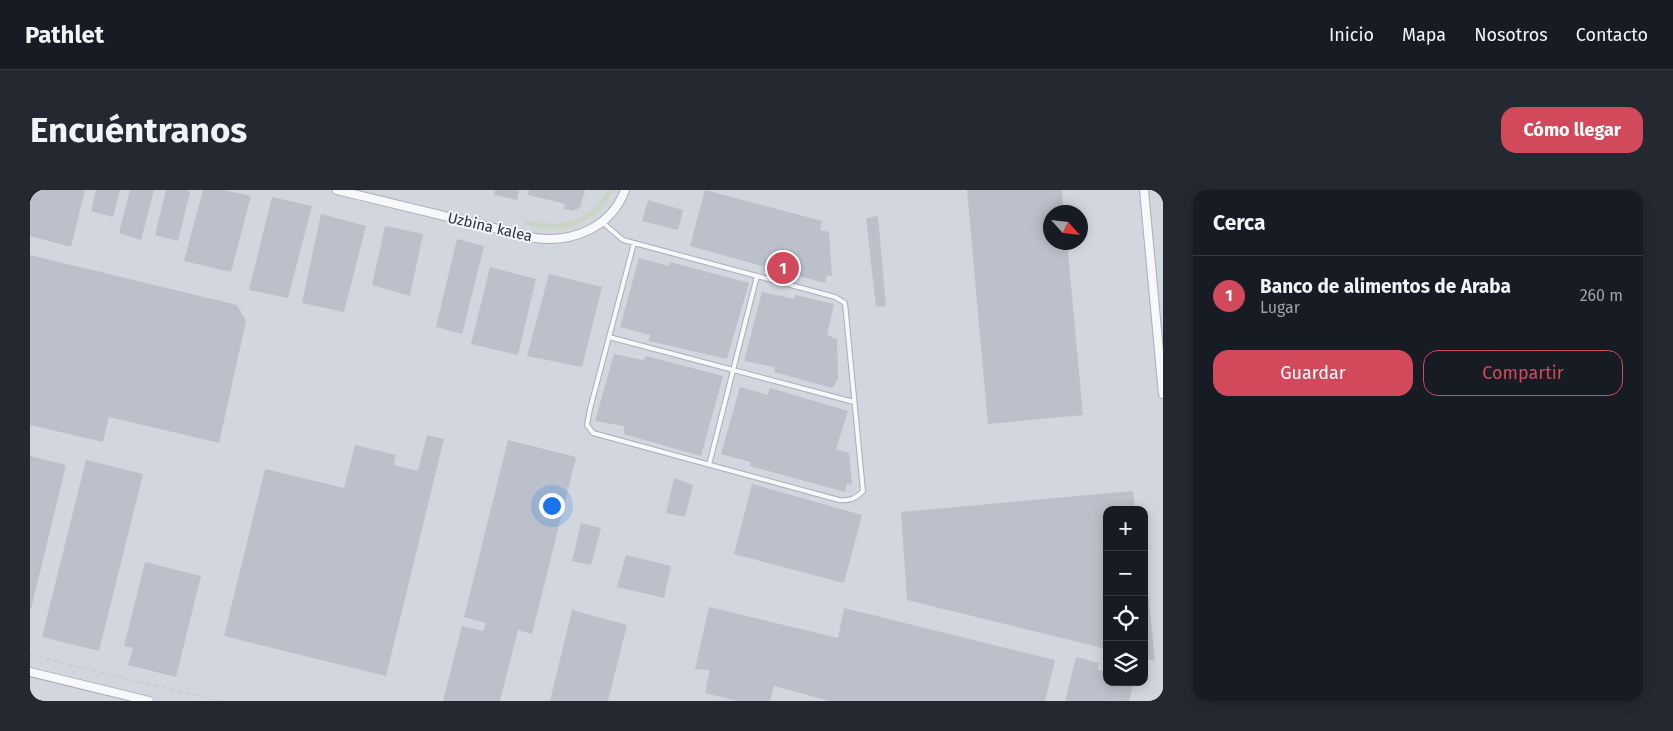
<!DOCTYPE html>
<html lang="es">
<meta charset="utf-8">
<style>
:root{--surface:#171b24;--page:#242831;--text:#f1f3f6;--muted:#9ea1a6;--line:#363941;--accent:#d1495b}
body{margin:0;font-family:"Fira Sans",sans-serif;background:var(--page);color:var(--text)}
.controls{position:absolute;right:15px;bottom:15px;display:grid;overflow:hidden;border-radius:10px;box-shadow:0 2px 12px #0003}
.controls button{width:45px;height:45px;display:grid;place-items:center;padding:0;border:0;border-bottom:1px solid var(--line);background:var(--surface);color:var(--text);font:25px sans-serif}
.compass{position:absolute;left:1013px;top:15px;width:45px;height:45px;border-radius:50%;background:var(--surface);box-shadow:0 2px 12px #0003;rotate:117deg}
.you{position:absolute;left:521px;top:315px;width:18px;height:18px;margin:-12px;border:4px solid #fff;border-radius:50%;background:#1a73e8;box-shadow:0 0 0 8px #1a73e833}
.badge{display:grid;place-items:center;width:32px;height:32px;border-radius:50%;background:var(--accent);color:#fff;font-size:16px;font-weight:700}
.pin{position:absolute;translate:-50% -50%;border:2px solid #fff;box-shadow:0 1px 5px #0006}
.list{margin:0;padding:0;list-style:none}
h2{display:flex;justify-content:space-between;align-items:center;height:65px;margin:0;padding:0 20px;font-size:21px}
h2 small{font-size:16px;font-weight:400;color:var(--muted)}
.list li{display:grid;grid-template-columns:32px 1fr auto;gap:15px;align-items:center;box-sizing:border-box;height:80px;padding:0 20px;border-top:1px solid var(--line)}
.list b{display:block;font-size:19px;white-space:nowrap}
.list p{margin:0;font-size:16px;white-space:nowrap;color:var(--muted)}
.list em{font-size:16px;font-style:normal;color:var(--muted)}
.actions{display:flex;gap:10px;padding:15px 20px}
.actions a{flex:1;padding:11px 0;border:1px solid var(--accent);border-radius:15px;text-align:center;font-size:18px;color:var(--accent)}
.actions .main{background:var(--accent);color:#fff}
.icon{flex:none;width:28px;height:28px;fill:none;stroke:currentColor;stroke-width:2;stroke-linecap:round;stroke-linejoin:round}
.map{position:relative;flex:none;width:1133px;height:511px;overflow:hidden;border-radius:15px}
header{display:flex;align-items:center;gap:30px;box-sizing:border-box;height:70px;padding:0 25px;background:var(--surface);border-bottom:1px solid var(--line)}
header strong{font-size:24px}
nav{display:flex;gap:28px;margin-inline-start:auto;font-size:18px}
.intro{display:flex;align-items:center;justify-content:space-between;box-sizing:border-box;height:120px;padding:0 30px}
h1{margin:0;font-size:35px}
.button{padding:12px 22px;border-radius:15px;background:var(--accent);color:#fff;font-size:18px;font-weight:700}
main{display:flex;gap:30px;padding:0 30px}
aside{flex:1;background:var(--surface);border-radius:15px;box-shadow:0 2px 12px #0003}
.map>svg:first-child{display:block}
.built{fill:#d2d6de;fill-rule:evenodd}
.green{fill:#c9d6c5}
.building{fill:#bbc0ca}
.lines{fill:none;stroke-linecap:round;stroke-linejoin:round}
.lane-casing{stroke:#a9aeb7;stroke-width:6}
.street-casing{stroke:#a9aeb7;stroke-width:10}
.path{stroke:#c2c5cb;stroke-width:1;stroke-dasharray:4 4;stroke-linecap:butt}
.lane{stroke:#f7f8fa;stroke-width:4}
.street{stroke:#f7f8fa;stroke-width:8}
.labels{text-anchor:middle;stroke-width:4;stroke-linejoin:round;paint-order:stroke}
.street-label{font-size:15px;fill:#2b3445;stroke:#f4f6f9}
</style>
<header>
<strong>Pathlet</strong>
<nav><a>Inicio</a><a>Mapa</a><a>Nosotros</a><a>Contacto</a></nav>
</header>
<div class="intro"><h1>Encuéntranos</h1><a class="button">Cómo llegar</a></div>
<main>
<div class="map">
<svg width="1133" height="511" viewBox="0 0 1133 511">
<rect width="100%" height="100%" fill="#e4e7ec"/>
<!-- built -->
<path class="built" d="M0 0H1133V511H0ZM1021 22H1050V52H1021ZM1077 320H1114V492H1077Z"/>
<!-- green -->
<path class="green" d="M577 0H584C573 24 546 41 519 40 511 39 503 37 495 35L496 30C529 38 561 33 577 0Z"/>
<!-- building -->
<path class="building" d="M0 0H55L41 57 0 46Z
M66 0H90L83 27 61 21Z
M100 0H124L111 50 89 43Z
M136 0H156L160 2 148 51 125 45Z
M173 0H193L221 6 201 82 154 71Z
M465 0H489L487 10 464 5Z
M499 0H555L550 18 548 17 547 20 544 19V21L534 19 535 14 498 5Z
M675 0 792 31 790 40 799 42 802 86 797 85 795 93 758 83 757 86 746 82 747 80 660 56Z
M937 0H1032L1034 22H1021V52H1037L1053 225 958 234Z
M242 7 282 16 258 108 219 100Z
M618 10 653 20 648 40 612 31Z
M291 24 336 36 314 122 272 113Z
M848 26 856 116 846 117 836 28Z
M355 36 393 44 380 106 342 95Z
M427 49 454 56 432 144 406 137Z
M0 65 207 115 216 131 189 253 79 227 73 252 0 235Z
M609 68 639 76 640 72 719 93 697 169 619 151 620 145 590 137Z
M460 77 506 89 488 165 441 154Z
M519 84 572 97 552 177 497 166Z
M732 102 764 109 765 105 804 114 797 145 807 149 808 189 802 198 744 182 745 177 714 171Z
M584 164 613 170 616 166 693 186 671 266 594 244V236L565 231Z
M710 197 738 205 740 198 818 221 806 259 819 263 822 295 817 293 815 302 720 276 721 272 691 264Z
M397 245 414 249 356 486 194 446 235 279 314 298 325 255 366 265 364 275 388 281Z
M478 250 546 267 502 444 488 440 470 511H413L432 436 453 441 456 433 434 427Z
M0 266 36 275 1 419H0Z
M56 270 113 284 69 461 12 447Z
M644 288 663 295 655 327 636 323Z
M722 294 832 325 814 393 704 364Z
M1103 301 1105 320H1077V459L877 410 871 322Z
M551 333 571 338 561 375 542 371Z
M596 365 641 376 634 408 587 397Z
M115 372 171 386 146 487 98 475 103 458 94 456Z
M1114 382H1116L1125 471 1114 468Z
M679 417 808 448 814 418 1025 470 1015 511H800L744 496 740 511H707L675 503 680 480 665 479Z
M542 420 597 435 578 511H520Z
M1046 467 1069 473 1067 480 1077 482V492H1104L1099 511H1035Z"/>
<g class="lines">
<defs>
<path id="lane" d="M572 32 593 50 805 107 815 113 833 301C825 309 820 311 809 310L563 243 557 235 560 219 604 53
M579 147 824 212
M679 275 727 86"/>
<path id="street" d="M307 0 505 48C542 53 581 38 595 0
M1114 0 1133 204
M0 482 119 511"/>
</defs>
<!-- lane casing -->
<use href="#lane" class="lane-casing"/>
<!-- street casing -->
<use href="#street" class="street-casing"/>
<!-- path -->
<path class="path" d="M0 465 188 511"/>
<!-- lane -->
<use href="#lane" class="lane"/>
<!-- street -->
<use href="#street" class="street"/>
</g>
<g class="labels">
<!-- street labels -->
<g class="street-label">
<text transform="translate(460 37) rotate(13)" y="5">Uzbina kalea</text>
</g>
</g>
</svg>
<div class="controls">
<button>+</button>
<button>−</button>
<button><svg class="icon" aria-label="locate" viewBox="0 0 24 24"><circle cx="12" cy="12" r="6"/><path d="M12 2v4M12 18v4M2 12h4M18 12h4"/></svg></button>
<button><svg class="icon" aria-label="layers" viewBox="0 0 24 24"><path d="M12 4l9 5-9 5-9-5zM3 14l9 5 9-5"/></svg></button>
</div>
<svg class="compass" viewBox="-18 -18 36 36"><path d="M0-13l5 13h-10z" fill="#e53935"/><path d="M0 13l5-13h-10z" fill="#9ea1a6"/></svg>
<div class="you"></div>
<div class="pin badge" style="left:753px;top:78px">1</div>
</div>
<aside>
<h2>Cerca<small></small></h2>
<ul class="list">
<li><span class="badge">1</span><div><b>Banco de alimentos de Araba</b><p>Lugar</p></div><em>260 m</em></li>
</ul>
<div class="actions"><a class="main">Guardar</a><a>Compartir</a></div>
</aside>
</main>
